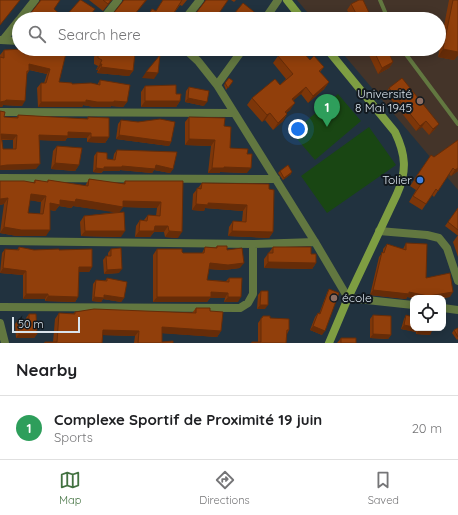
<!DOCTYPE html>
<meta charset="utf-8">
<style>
:root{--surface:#fff;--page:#f6f6f6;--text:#202124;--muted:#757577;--line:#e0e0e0;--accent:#427140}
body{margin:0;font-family:Quicksand,sans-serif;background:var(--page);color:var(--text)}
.controls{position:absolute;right:12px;bottom:12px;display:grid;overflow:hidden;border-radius:8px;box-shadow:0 2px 10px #0003}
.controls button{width:36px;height:36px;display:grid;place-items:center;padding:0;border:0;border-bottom:1px solid var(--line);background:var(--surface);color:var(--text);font:20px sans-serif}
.scale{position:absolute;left:12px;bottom:10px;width:68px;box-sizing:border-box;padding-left:4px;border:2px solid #d9e3ec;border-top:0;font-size:11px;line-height:14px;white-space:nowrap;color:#d9e3ec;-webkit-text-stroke:3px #12191f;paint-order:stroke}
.you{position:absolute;left:298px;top:129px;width:14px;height:14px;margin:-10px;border:3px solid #fff;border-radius:50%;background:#1a73e8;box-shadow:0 0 0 6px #1a73e833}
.badge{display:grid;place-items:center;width:26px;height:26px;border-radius:50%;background:var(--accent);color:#fff;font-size:13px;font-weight:700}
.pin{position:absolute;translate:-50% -33px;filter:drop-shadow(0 1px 2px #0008)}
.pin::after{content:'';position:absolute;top:21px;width:14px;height:12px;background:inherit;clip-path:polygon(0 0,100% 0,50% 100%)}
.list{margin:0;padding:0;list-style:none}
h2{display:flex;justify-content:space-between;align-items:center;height:52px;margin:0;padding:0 16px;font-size:17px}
h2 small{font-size:13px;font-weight:400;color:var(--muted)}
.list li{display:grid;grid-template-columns:26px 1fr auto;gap:12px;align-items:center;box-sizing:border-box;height:64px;padding:0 16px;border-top:1px solid var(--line)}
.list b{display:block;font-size:15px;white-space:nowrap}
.list p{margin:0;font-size:13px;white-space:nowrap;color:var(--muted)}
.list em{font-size:13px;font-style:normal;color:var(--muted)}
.icon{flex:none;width:22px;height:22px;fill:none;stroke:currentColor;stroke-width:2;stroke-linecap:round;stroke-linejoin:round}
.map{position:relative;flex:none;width:458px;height:343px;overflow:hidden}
.search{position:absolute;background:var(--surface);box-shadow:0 2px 10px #0003;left:12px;right:12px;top:12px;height:44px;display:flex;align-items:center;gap:10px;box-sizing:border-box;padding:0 14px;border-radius:22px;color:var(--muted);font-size:15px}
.sheet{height:116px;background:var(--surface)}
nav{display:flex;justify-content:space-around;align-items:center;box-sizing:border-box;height:56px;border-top:1px solid var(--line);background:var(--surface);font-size:11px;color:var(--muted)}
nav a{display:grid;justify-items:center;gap:2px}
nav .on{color:var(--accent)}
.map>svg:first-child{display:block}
.education{fill:#443429}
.green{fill:#194613}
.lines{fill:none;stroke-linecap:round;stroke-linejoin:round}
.lane{stroke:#627740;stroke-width:4}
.street{stroke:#627740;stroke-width:8}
.secondary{stroke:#7e9e42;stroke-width:8}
.wall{fill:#7d3609;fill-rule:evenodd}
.shaded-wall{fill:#662c08}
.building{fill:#913f0b;stroke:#662c08;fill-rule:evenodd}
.education-dot{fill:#8d6e63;stroke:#12191f;stroke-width:1.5}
.shop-dot{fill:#3f7fe0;stroke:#12191f;stroke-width:1.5}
.labels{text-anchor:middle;stroke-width:4;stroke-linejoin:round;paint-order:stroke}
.poi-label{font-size:12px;fill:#d9e3ec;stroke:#12191f;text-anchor:end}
</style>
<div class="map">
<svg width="458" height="343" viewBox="0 0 458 343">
<rect width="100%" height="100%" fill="#21323f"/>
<!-- education -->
<path class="education" d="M297 0H458V190L339 49H439V19H313Z"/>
<!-- green -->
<path class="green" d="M338 94 361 121 315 160 292 133Z
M369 127 396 165 327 213 301 176Z"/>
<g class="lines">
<!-- lane -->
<path class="lane" d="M380 0 388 19
M402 49 458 124"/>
<!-- street -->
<path class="street" d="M20 19 35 0
M103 19 118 0
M185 19 200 0
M265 19 278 0
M1 40 19 41
M3 40 19 20
M185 49 198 61 217 85 315 242 348 298 413 305
M217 85 243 49
M0 112 234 113
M0 178 276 179
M379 231 427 235 439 238 447 248 458 281
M0 241 253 244 315 242
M0 307 240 308 248 303 253 294V244
M443 308 458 310
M0 323 5 343"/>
<!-- secondary -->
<path class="secondary" d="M287 0 302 19
M327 49 395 132C406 155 407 171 397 194L348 298 329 343"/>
</g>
<!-- wall -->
<path class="wall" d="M89 0H112L103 11Z
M163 0H187L182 6 180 5 170 19H146L152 9 156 11Z
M231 0H236L234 2Z
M449 0H458V55L454 60 438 57Z
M351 4 372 19H352L347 10Z
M366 49H387L393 62 389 68 378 74Z
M4 50 24 54H34L37 50 55 54 57 51 59 82 72 84 97 85 100 80 127 102 123 107 111 106 110 107H94L83 105 82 107H38L37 88 41 83H44L47 74 29 70V71L27 74 22 106 3 105 2 107H0V55Z
M98 51 133 71 129 76 97 73 98 70H96L98 66 94 64V57Z
M278 56 310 60 324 67 320 72 329 82 324 89 308 103 301 94 293 100 290 110 286 113 287 114 283 121 273 130 265 120 262 122 247 105 252 98 280 85 286 79 273 63Z
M229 78 233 81 226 90 224 85Z
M145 86 176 94 180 101 176 107H141V92Z
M189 87 204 106 185 102 186 91Z
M389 88 435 129 429 135 422 127 416 131 386 93Z
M0 111 4 117H17L18 115 87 119 88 117 109 137 105 143 87 142V138H67L65 141 39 140 36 169 0 170ZM2 140H13V149H3Z
M189 117 224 126 230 148 247 154V173L220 172V173H208L211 146 185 145V122Z
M121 120 171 142 169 146 116 139 118 124Z
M458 140V171L451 176 449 174 434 197 432 195 422 210 409 202 416 190 410 186 431 155 434 157Z
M57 146 79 165 75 171 51 169 53 151Z
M117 150 173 169 170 173 154 170 152 173 120 170 119 171H103L101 173 93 172 94 156 97 152 107 159 113 160 114 154Z
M280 171 291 174 283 180 278 173Z
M89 179 123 184 125 181H183L178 238 165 237 164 232H154L150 237H135L136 226 140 220H144L148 215 156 216 157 208 123 207 119 212 121 237 81 236 80 222 84 216 117 212 73 206 71 208 59 206 55 211 50 210 46 236H17L0 233 4 204 0 205V181L33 183 35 180 47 182 48 180 85 186ZM30 200 41 202 40 214 28 213Z
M202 183 269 189 273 232 269 238 228 236 229 227 233 221H242L243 211 205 208 204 211 192 210 193 194Z
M458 208V235H457L445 226Z
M458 235V257L453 242Z
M406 243 426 278 450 297 443 298H413L407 297 406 299 370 295 379 257 383 252V249L387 244 403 249Z
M217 246 227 250 240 268 224 270 209 269 207 280 226 281 229 278 238 302H224L225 298H210L207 302H153V255L157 249 182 252 183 253H202L205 247 215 248Z
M19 247 34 250H59L92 267 89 272H79L78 297 75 302 45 301V299H23V275L0 273 2 253 5 249 17 250Z
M273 247 311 254 316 263 312 269 264 268V259Z
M111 249 119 273 104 274 103 260 106 256H108V253Z
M107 278 124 298 121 302 103 299 101 302 92 301 93 284 96 280 105 281Z
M329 289 322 335 310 330 315 317 318 313 319 314 327 293Z
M261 291 265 309H257L258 295Z
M196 308 210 311 221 331 217 337 162 333V342L173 343H134L135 336 103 335 102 343H44L45 342H53L55 319 59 313 73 314 75 312 192 313Z
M29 314 37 334 34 338H16L15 324 18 320H26V318Z
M373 315 391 335 388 339 370 338V319Z
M406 315 432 328 430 335 416 334V332L401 329 404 319Z
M263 316 270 318 289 330 287 334 286 343H251L252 342H258V323Z
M458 328V339L457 340 452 333 454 330Z
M341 338 356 343H337Z"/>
<!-- shaded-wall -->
<path class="shaded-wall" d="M111 0H112L103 11 108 4Z
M146 0H147L131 19Z
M443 49 458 52V55L454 60 438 57Z
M393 62 389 68 378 74 382 68Z
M29 64 50 69 47 74 26 69Z
M100 64H102L98 70H96Z
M101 67 133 71 129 76 97 73Z
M146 72 158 73 154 79 142 78Z
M329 82 324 89 308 103 313 96Z
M306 87 301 94 287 106 292 99Z
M188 98 207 102 204 106 185 102Z
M6 100 25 101 22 106 3 105 2 107H0V102Z
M86 100 127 102 123 107 111 106 110 107H94L83 105 82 107H38L41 102Z
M145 101H180L176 107H141Z
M295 103 290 110 280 118 285 112Z
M270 113 265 120 262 122 267 115Z
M287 114 283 121 273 130 278 123Z
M426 121 422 127 416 131 420 126Z
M439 124 435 129 429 135 433 129Z
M68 132 91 133 87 138H67L65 141 36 140 39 135Z
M1 134 17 135 13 140 0 139Z
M119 135 171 142 169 146 116 139Z
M91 137H109L105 143 87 142Z
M189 139 215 140 211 146 185 145Z
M55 163 79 165 75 171 51 169Z
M40 164 36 169 0 170V166L7 165Z
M156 165 173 169 170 173 154 170 152 173 120 170 119 171H103L101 173 93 172 96 168 104 167Z
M224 167 251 168 247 173 220 172V173H208L212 168Z
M458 168V171L451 176 455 170Z
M292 172 291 174 283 180 284 178Z
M31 194 46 196 41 202 27 200Z
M8 198 4 204 0 205V199Z
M76 199 123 201 161 202 157 208 123 207 119 213 73 206 71 208 59 206 55 211 46 209 50 203 60 200Z
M208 203 247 205 243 211 205 208 204 211 192 210 196 204Z
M155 226H168L164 232H154L150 237H135L139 231Z
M4 227 50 230 46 236H17L0 233Z
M85 231H125L121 237 81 236Z
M169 231 182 232 178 238 165 237Z
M232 231 273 232 269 238 228 236Z
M268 262 316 263 312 269 264 268Z
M210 263H244L240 268 224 270 207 269Z
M79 267H92L89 272H76Z
M3 268 26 271 23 275 0 273Z
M122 269 119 273 104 274 107 270Z
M373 290 409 292H453L450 297 443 298H413L407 297 406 299 370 295Z
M211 292 228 293 225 298H210L207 302H153L157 297Z
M26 294H48L45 299H23Z
M104 295 124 298 121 302 103 299 101 302 92 301 94 297Z
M48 296 78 297 75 302 45 301Z
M228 297H241L238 302H224Z
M260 305H268L265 309H257Z
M404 325 413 327V328H419L416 332 401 329Z
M313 326 325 331 322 335 310 330Z
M162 327 221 331 217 337 158 333Z
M103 330 139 331 135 336 99 335Z
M419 330 432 331 430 335 416 334Z
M19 334H37L34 338H16Z
M373 334 391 335 388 339 370 338Z"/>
<!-- building -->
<path class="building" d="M0 0H20L0 25Z
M41 0H60L54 9 64 18 80 0H81L95 9 87 19H26Z
M103 0H111L108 4Z
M124 0H146L131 19H105L106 17 112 15Z
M163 0H182L170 19H146L152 9 156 11Z
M206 0H228L215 19H189L193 17Z
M359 0H363L372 19H359L351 4Z
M453 0H458V52L443 49Z
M243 3 258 15 255 19H230Z
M24 49V54H36L37 50 57 55V51L66 53 59 82 72 83V84L91 83 100 85V80L130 85 127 102 114 101V102H97L86 100V102H41V83H46L50 69 29 64V71H27L25 101 6 100 5 101 0 102V103V57L4 58V50Z
M287 49H300L310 60 314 56 324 67 319 71 329 82 313 96 306 87 292 99 295 103 285 112 287 114 278 123 270 113 267 115 252 98 275 79 280 85 293 74 278 56Z
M373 49H387L393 62 382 68Z
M98 51 135 53 133 71 101 67 102 64H100L102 60 98 58Z
M160 55 158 73 146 72Z
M229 78 233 81 228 88 225 83Z
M402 78 439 124 433 129 426 121 420 126 389 88Z
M176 85V94H181L180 101H145V86Z
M189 87 209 91 207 102 188 98Z
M0 111 5 112 4 117 18 118V115L88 119V117L109 118V137H91V133L68 132V136L39 135 40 164 7 165 0 166ZM1 134 17 135 16 149H3Z
M189 117 225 118 224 126 231 127 230 148 248 149 247 154H252L251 168 224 167V168H212L215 140 189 139Z
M160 119 175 122 171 142 119 135 121 120 138 122Z
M458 140V168L455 170 453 168 438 191 436 189 426 204 413 196 421 184 414 180 431 155 434 157Z
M57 146 82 148 79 165 55 163Z
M117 150 177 152 173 169 156 165 155 169 122 166V167H104V169L96 168 97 152 107 153V159L115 160Z
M288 165 292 172 284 178 280 171Z
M89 179 125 184V181H183L182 232 169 231 168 226H155L154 231H139L140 220 147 221 148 215 160 216 161 202 123 201V207L76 199 75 202 60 200V205L50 203V230H21L4 227 8 198 0 199V181H24L35 183V180L48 182V180L88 186ZM31 194 46 196 43 214 28 213Z
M202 183 269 184V189L274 190 273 232 232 231 233 221 246 222 247 205 208 203V205L196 204 197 188 201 189Z
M458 208V230L448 222Z
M124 212 125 231H85L84 216Z
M406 243 427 244 426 278 450 273 453 292 428 296 409 292V294L373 290 382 252 384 253 387 244 406 250Z
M217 246H227V250L242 248 244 263 228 265 210 263 207 280 229 282V278H242L241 297H228V293L211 292V297H157V249H182V252L183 253H204L205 247 217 248Z
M19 247 34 250 59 249V250L92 249V267H79L78 297 48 296V294H26V271L3 268 5 249 19 250Z
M273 247H311V254H316V263L268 262V253H273Z
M121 248 122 269 107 270 106 256H111V249Z
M107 278 127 282 124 298 104 295V298L94 297 96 280 107 281Z
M329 289 339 293 325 331 313 326 318 313 320 314Z
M261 291H268V305H260Z
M196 308H210V311L223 312 221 331 162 327V342L173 341V343H138L139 331 103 330 102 343H45V342H57L59 313 75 314V312L94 309 196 313Z
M29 314H36L37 334H19L18 320H29Z
M373 315 391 316V335L373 334Z
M406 315 413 317V327L404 325Z
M263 316H270V318L289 319V330H287L286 343H252V342H261V318H262Z
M417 328H432V331L419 330V328Z
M458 328V337L454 330Z
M341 338H356V343H341Z"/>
<!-- markers -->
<g class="education-dot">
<circle cx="420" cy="101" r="4"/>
<circle cx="334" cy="298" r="4"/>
</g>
<circle class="shop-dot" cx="420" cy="180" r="4"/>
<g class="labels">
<!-- poi labels -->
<g class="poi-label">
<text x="412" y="98">Université<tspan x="412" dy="14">8 Mai 1945</tspan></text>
<text x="412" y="184">Tolier</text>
<text x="342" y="302" text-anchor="start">école</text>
</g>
</g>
</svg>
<div class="controls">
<button><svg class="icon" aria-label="locate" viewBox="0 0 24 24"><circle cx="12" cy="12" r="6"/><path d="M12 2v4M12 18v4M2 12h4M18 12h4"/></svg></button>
</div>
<div class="scale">50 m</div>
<div class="you"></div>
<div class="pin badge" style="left:327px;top:127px;background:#2e9e5b">1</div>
<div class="search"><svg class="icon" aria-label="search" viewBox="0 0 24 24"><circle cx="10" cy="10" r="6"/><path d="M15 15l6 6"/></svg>Search here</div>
</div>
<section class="sheet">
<h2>Nearby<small></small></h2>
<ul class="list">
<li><span class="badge" style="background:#2e9e5b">1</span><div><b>Complexe Sportif de Proximité 19 juin</b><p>Sports</p></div><em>20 m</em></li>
</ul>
</section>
<nav>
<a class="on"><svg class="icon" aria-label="map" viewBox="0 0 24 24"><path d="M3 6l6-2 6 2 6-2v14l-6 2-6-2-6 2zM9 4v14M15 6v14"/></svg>Map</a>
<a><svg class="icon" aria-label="directions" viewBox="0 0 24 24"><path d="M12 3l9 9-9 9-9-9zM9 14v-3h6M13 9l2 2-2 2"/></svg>Directions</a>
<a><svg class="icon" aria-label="saved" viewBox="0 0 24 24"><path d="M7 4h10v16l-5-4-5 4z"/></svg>Saved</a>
</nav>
